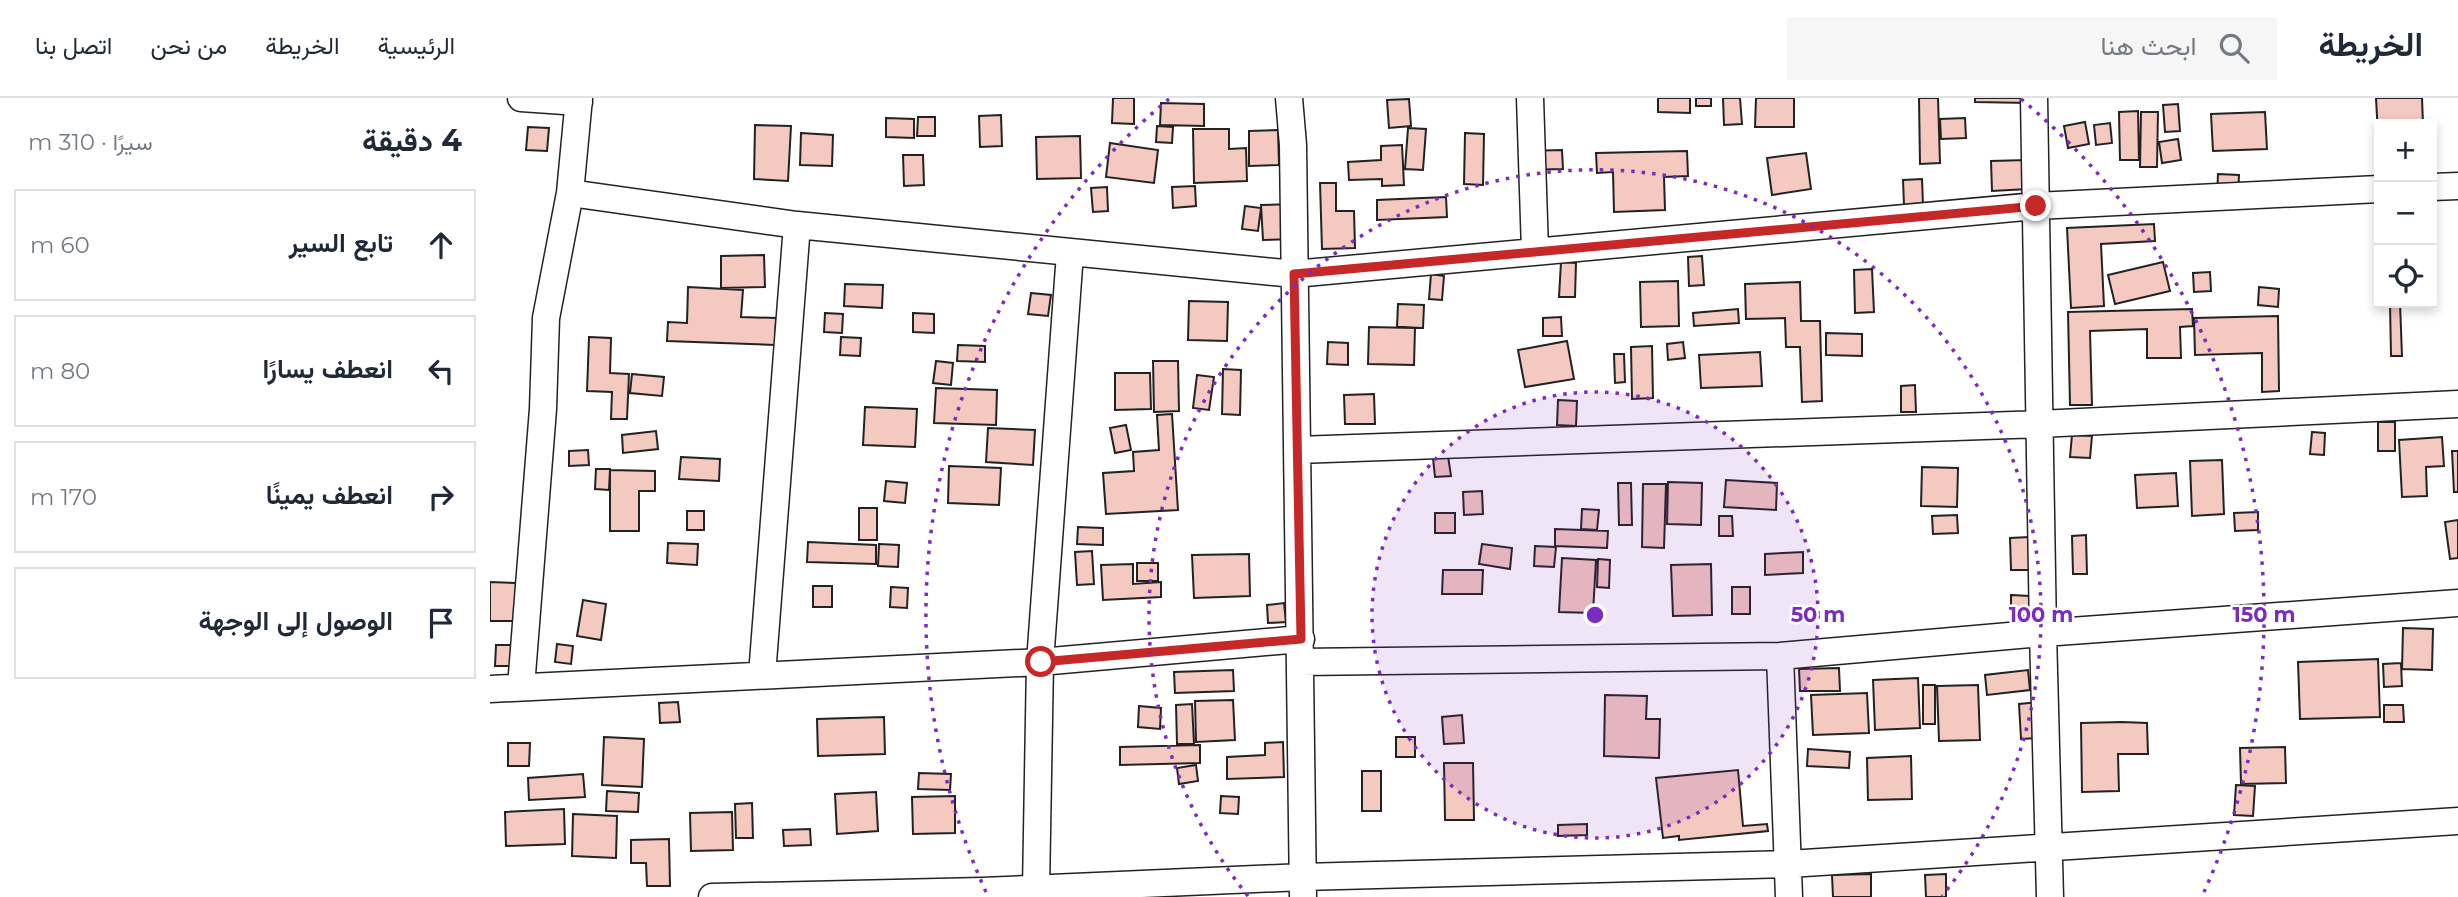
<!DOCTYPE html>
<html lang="ar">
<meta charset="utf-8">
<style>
:root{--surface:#fff;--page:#f6f6f7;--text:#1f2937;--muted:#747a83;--line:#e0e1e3}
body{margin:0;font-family:Montserrat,Vazirmatn,sans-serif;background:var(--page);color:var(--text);direction:rtl}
.controls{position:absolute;right:21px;top:21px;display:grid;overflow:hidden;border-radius:0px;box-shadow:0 4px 10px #0003}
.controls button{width:63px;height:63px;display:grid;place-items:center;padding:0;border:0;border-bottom:2px solid var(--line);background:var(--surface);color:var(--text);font:35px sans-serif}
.stop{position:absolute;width:21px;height:21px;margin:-16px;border:5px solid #c62828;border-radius:50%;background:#fff}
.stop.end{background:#c62828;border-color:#fff;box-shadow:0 2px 7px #0008}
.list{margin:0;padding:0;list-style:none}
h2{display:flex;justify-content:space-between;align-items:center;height:91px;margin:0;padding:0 28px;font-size:30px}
h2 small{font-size:23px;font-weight:400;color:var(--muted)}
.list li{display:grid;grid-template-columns:46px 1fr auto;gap:21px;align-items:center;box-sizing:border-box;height:112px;margin:0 14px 14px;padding:0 14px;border:2px solid var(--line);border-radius:0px}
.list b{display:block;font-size:26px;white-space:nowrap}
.list em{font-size:23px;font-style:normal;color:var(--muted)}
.icon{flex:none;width:38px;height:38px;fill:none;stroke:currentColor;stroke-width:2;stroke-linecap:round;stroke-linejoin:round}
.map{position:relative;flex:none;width:1968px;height:799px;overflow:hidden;direction:ltr}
header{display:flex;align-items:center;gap:42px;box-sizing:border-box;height:98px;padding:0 35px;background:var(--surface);border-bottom:2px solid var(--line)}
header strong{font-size:33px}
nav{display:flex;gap:38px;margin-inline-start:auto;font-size:24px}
.search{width:490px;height:63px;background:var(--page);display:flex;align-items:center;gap:18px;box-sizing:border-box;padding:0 24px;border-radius:0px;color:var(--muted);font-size:26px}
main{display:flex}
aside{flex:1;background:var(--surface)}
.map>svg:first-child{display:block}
.building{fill:#f3c9c0;stroke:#222;stroke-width:2}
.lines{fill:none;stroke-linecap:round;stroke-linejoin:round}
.minor-casing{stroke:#222;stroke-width:29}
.minor{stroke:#fff;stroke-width:26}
.route{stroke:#c62828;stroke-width:9}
.ring{fill:none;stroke:#7b2cbf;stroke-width:3.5;stroke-dasharray:3.5 7}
.centre{fill:#7b2cbf;stroke:#fff;stroke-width:3.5}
.ring-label{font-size:21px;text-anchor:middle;font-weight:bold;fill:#7b2cbf;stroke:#fff;stroke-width:5;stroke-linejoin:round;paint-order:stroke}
</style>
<header>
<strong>الخريطة</strong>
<div class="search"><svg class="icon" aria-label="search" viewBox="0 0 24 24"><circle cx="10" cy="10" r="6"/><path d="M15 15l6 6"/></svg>ابحث هنا</div>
<nav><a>الرئيسية</a><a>الخريطة</a><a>من نحن</a><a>اتصل بنا</a></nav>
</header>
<main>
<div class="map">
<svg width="1968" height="799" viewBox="0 0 1968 799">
<rect width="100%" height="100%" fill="#fff"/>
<!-- building -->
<path class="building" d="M623 0H644V26L622 25Z
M1168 0H1200V15L1168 14Z
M1206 0H1221V8H1206Z
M1233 0H1250L1252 26 1234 27Z
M1266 0H1304V29H1265Z
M1429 0H1448L1450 65 1430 66Z
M1485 0H1539V5L1485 4Z
M1886 0H1932L1933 26H1889V56Z
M919 1 921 28 899 30 897 2Z
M671 5 714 6V28L670 27Z
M1688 6 1690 33 1675 34 1673 7Z
M1648 13 1649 62H1630L1629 14Z
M1651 14H1668L1667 69H1650Z
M1775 14 1777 51 1723 53 1721 16Z
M511 17 512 48 490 49 489 18Z
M428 19H445V38H427Z
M396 20 424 21V40L396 39Z
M1475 20 1476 40 1451 41 1450 21Z
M1595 24 1599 46 1578 50 1574 28Z
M1620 25 1622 45 1606 47 1604 27Z
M265 27 301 28 298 83 264 81Z
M667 28 683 29 682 45 666 44Z
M38 29 59 30 57 53 36 52Z
M918 30 936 31 933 72 915 71Z
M703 31H739V51L756 50 757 83 704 85Z
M788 32 789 67 759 68V33Z
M311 35 343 37 342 68 310 67Z
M975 35 994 36 993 87 974 86Z
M590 38 591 80 547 81 546 39Z
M1688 41 1691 62 1672 65 1669 44Z
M620 45 668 52 664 85 616 79Z
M912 47 914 87 892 88V81L859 82 858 64 891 62V48Z
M1072 52 1073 71 1032 72 1031 53Z
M1197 53 1198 78 1174 79 1175 112 1124 114 1123 74 1107 75 1106 55Z
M1316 55 1321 91 1282 97 1277 60Z
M413 57H433L434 87 414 88Z
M1537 62 1538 91 1502 93 1501 63Z
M1728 76 1749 77 1748 100 1727 99Z
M1432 81 1433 106 1414 107 1413 82Z
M830 85H846V113H864L865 150 832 151Z
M705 88 706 108 683 110 682 89Z
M617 89 618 113 603 114 601 90Z
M956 99 957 119 887 122V102Z
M803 106 805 141 773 142 771 107Z
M755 108 771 110 768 133 752 131Z
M1664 126 1665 143 1611 146 1614 208 1581 210 1577 130Z
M274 157 275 189 231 190V158Z
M1212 158 1214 187 1199 188 1198 159Z
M1071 164 1086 165 1085 199H1069Z
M1673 164 1680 193 1625 206 1618 177Z
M1382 171 1384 214 1365 215 1364 172Z
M1720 174 1721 193 1704 194 1703 175Z
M941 176 954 178 952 202 939 201Z
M1188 183 1189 228 1151 229 1150 184Z
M1310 184 1311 223H1330L1332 303 1312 304 1310 249H1296L1295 220 1256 221 1255 186Z
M355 186 393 187 392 210 354 208Z
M198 189 253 192 251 219 286 220 285 247 177 243 178 224 197 225Z
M1769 189 1789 191 1788 209 1768 207Z
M541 195 561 197 558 218 538 216Z
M699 203 738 204 737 243 698 242Z
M1900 205H1910L1912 258H1901Z
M908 206 934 207 933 230 907 229Z
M1248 211 1249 225 1204 228 1203 215Z
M1702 211 1703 228 1690 229 1691 260H1657V231L1600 233 1602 307H1580L1578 214Z
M335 215 353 216 352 235 334 234Z
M423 215 444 216V235L423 234Z
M1788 218 1789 293 1772 294V255L1705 257 1704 220Z
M1071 219 1072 238H1053V220Z
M879 229 925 230 924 267 878 266Z
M1336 235 1372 236V258L1336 257Z
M99 239 121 240 120 275 139 276 137 321H121L122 294 97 293Z
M351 239 371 240 370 258 350 257Z
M1077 243 1084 281 1035 289 1028 252Z
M838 244 858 245V267L837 266Z
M1193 244 1195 260 1178 262 1177 246Z
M468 247 495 248V264L467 263Z
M1162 248 1163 300 1142 301 1141 249Z
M1270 254 1272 288 1211 290 1209 257Z
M1124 256H1134L1135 284 1125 285Z
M446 263 463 265 461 287 443 285Z
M663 263H688L689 313 664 314Z
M733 271 751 272 750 317 732 316Z
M625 275H660L661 311 625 312Z
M142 276 174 279 172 298 140 295Z
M707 277 724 279 719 312 703 310Z
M1425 287 1426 314H1411V288Z
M446 290 507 292 506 327 444 325Z
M884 296 885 326H855L854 297Z
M1068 302 1087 303 1086 328 1067 327Z
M375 309 427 311 425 349 373 347Z
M682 316 688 412 616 416 613 375 644 373 643 354 669 352 667 317Z
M1888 324H1905V353H1888Z
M636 327 641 352 625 355 620 330Z
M498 330 545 332 543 367 496 364Z
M166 333 168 351 133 355 132 337Z
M1822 334 1835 335 1834 357 1820 356Z
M1582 337 1602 338 1600 360 1580 359Z
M1952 339 1954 368 1936 369 1937 398 1912 399 1909 342Z
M98 352 99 367 79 368V353Z
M1962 353H1968V394H1964Z
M958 358 961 378 945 379 943 360Z
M191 359 230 361 229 383 189 381Z
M1732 362 1734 416 1702 418 1700 363Z
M459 368 511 370 509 407 458 405Z
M1432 369 1468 370 1467 409 1431 408Z
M106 371H120L119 392 105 391Z
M120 372 165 373V393H149V433H120Z
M1686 375 1688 408 1647 410 1645 377Z
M1236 382 1287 385 1286 412 1234 409Z
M396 383 417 385 415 405 394 403Z
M1178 384 1212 385 1211 427 1177 426Z
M1128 385H1141L1142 427H1129Z
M1153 386H1176L1174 450 1152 449Z
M992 393 993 416 974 417 973 394Z
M369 410H387V442H369Z
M1092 411 1109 412 1107 432 1091 431Z
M197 413H214V432H197Z
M1768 414V432L1745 433 1744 415Z
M945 415H965V435H945Z
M1467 417 1468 435 1443 436 1442 418Z
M1229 418H1242L1243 438H1229Z
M1968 422V460L1960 461 1955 424Z
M588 429 613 430V447L587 446Z
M1065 431 1118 433 1117 450 1065 448Z
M1596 437 1597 476H1583L1582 438Z
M1539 439 1540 472H1521L1520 440Z
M318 444 386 447V466L317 464Z
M178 445 208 446 207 467 177 465Z
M389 446 409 447 408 469 388 468Z
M992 446 1022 450 1020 471 989 466Z
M1045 448 1066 449 1064 469 1044 468Z
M602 453 604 486 587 487 585 454Z
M1313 454V475L1275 477V456Z
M759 456 760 498 704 500 702 457Z
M1072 460 1106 462 1103 515 1069 514Z
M1108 461 1120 462 1119 490 1107 489Z
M647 465H668V483H647Z
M643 466V486L671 484V499L613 502 611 467Z
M1221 466 1222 517 1183 518 1181 467Z
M953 472H993L992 496H952Z
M0 484 26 485 25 523H0Z
M323 488H342V509H323Z
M401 489 418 490 417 510 400 509Z
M1242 489H1260V516H1242Z
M1521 497 1540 498 1539 518 1521 517Z
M93 502 116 506 111 542 87 538Z
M794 505 796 524 778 525 777 507Z
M1913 530 1943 531 1942 572 1912 571Z
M67 546 83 548 81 566 65 564Z
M6 547H21V568H5Z
M1888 561 1890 619 1810 621 1808 564Z
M1911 565 1912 588 1894 589 1893 566Z
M1349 570 1350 593H1310L1309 571Z
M743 572 744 593 685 595 684 574Z
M1538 572 1540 592 1497 597 1495 577Z
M1428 580 1430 630 1385 632 1383 582Z
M1433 587H1445V626H1433Z
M1488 587 1490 642 1449 643 1447 588Z
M1377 595 1379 635 1323 637 1321 597Z
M1115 597 1157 598 1156 621H1170L1169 660 1114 658Z
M743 602 745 642 706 644 705 603Z
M188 604 190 624 170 625 169 605Z
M1549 604 1551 640 1531 641 1529 606Z
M702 606 704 646H687L686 607Z
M1894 607H1913L1914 624H1894Z
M649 608 671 610 670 631 648 629Z
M972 617 974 645 954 646 952 619Z
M394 619 395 656 328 658 327 621Z
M1632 624 1657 625 1658 656H1628L1629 693 1592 694 1591 625Z
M114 639 154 641 152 689 112 687Z
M906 639H925V659H906Z
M793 644 794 679 737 681V659L775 657V645Z
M18 645H40L39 668H18Z
M710 647V665L630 667V649Z
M1795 649 1796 685 1751 686 1750 650Z
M1318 651 1360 654 1359 670 1317 668Z
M1421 658 1422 701 1378 702 1377 660Z
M954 665H983L984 722H955Z
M706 667 708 683 689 686 687 670Z
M1248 672 1253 728 1277 726 1278 733 1189 742V738L1173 740 1166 680Z
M872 673H891V713H872Z
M429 675 461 676 460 692 428 691Z
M93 676 95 699 39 702 38 680Z
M1746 687 1765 688 1763 718 1744 717Z
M117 693 149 695 148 714 116 713Z
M386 694 388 733 347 736 345 696Z
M465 698V735L423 736 422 699Z
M731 698 749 699 748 716 730 715Z
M262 705 263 740H246L245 706Z
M74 711 75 746 16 748 15 714Z
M242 714 243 752 201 753 200 715Z
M83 716 127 718 126 760 82 758Z
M1097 726V737L1068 738V727Z
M320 731 321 747 294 748 293 732Z
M179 741 180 788H157L156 765H141V742Z
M1381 776V799H1343L1342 777Z
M1456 776V799H1436L1435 777Z"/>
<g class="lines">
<defs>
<path id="minor" d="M31 0 89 4
M799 0 803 47 813 799
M1040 0 1045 153
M1544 0 1553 535 1560 799
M1942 89 1968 88
M80 95 307 127 804 176 1546 108 1889 91
M807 352 1549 326 1968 306
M1290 558 1299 799
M811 564 1290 558 1553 535 1968 505
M272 577 307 127
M31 589 53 311 56 220 80 95 89 0
M0 591 550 564 811 541
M546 791 550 564 580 155
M222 799 492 793 812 779 1299 766 1968 723"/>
</defs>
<!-- minor casing -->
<use href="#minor" class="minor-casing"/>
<!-- minor -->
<use href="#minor" class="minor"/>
</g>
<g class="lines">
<!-- route -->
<path class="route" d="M551 564 811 541 804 176 1546 108"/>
</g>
<!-- distance rings -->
<circle cx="1105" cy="517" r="223" fill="#7b2cbf" fill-opacity=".12"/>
<g class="ring">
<circle cx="1105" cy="517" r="223"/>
<path d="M758 798A446 446 0 1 1 1452 798"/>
<path d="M496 794A669 669 0 0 1 679 1M1531 1A669 669 0 0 1 1714 794"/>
</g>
<circle cx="1105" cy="517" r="10" class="centre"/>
<g class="ring-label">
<text x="1328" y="524">50 m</text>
<text x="1551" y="524">100 m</text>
<text x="1774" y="524">150 m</text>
</g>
</svg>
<div class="controls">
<button>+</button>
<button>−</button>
<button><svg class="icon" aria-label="locate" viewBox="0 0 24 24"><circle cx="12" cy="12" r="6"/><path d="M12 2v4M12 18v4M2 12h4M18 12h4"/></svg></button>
</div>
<div class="stop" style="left:551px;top:564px"></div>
<div class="stop end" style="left:1546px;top:108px"></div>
</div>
<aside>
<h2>4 دقيقة<small>سيرًا · 310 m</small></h2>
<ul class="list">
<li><svg class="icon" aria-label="ahead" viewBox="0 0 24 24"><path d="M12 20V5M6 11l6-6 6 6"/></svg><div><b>تابع السير</b></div><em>60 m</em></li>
<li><svg class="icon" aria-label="left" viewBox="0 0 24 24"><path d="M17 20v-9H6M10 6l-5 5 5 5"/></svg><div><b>انعطف يسارًا</b></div><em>80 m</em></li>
<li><svg class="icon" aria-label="right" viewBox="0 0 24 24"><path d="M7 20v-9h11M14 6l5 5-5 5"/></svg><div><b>انعطف يمينًا</b></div><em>170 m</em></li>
<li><svg class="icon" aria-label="arrive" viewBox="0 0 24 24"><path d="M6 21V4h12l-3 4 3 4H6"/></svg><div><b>الوصول إلى الوجهة</b></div></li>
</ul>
</aside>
</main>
